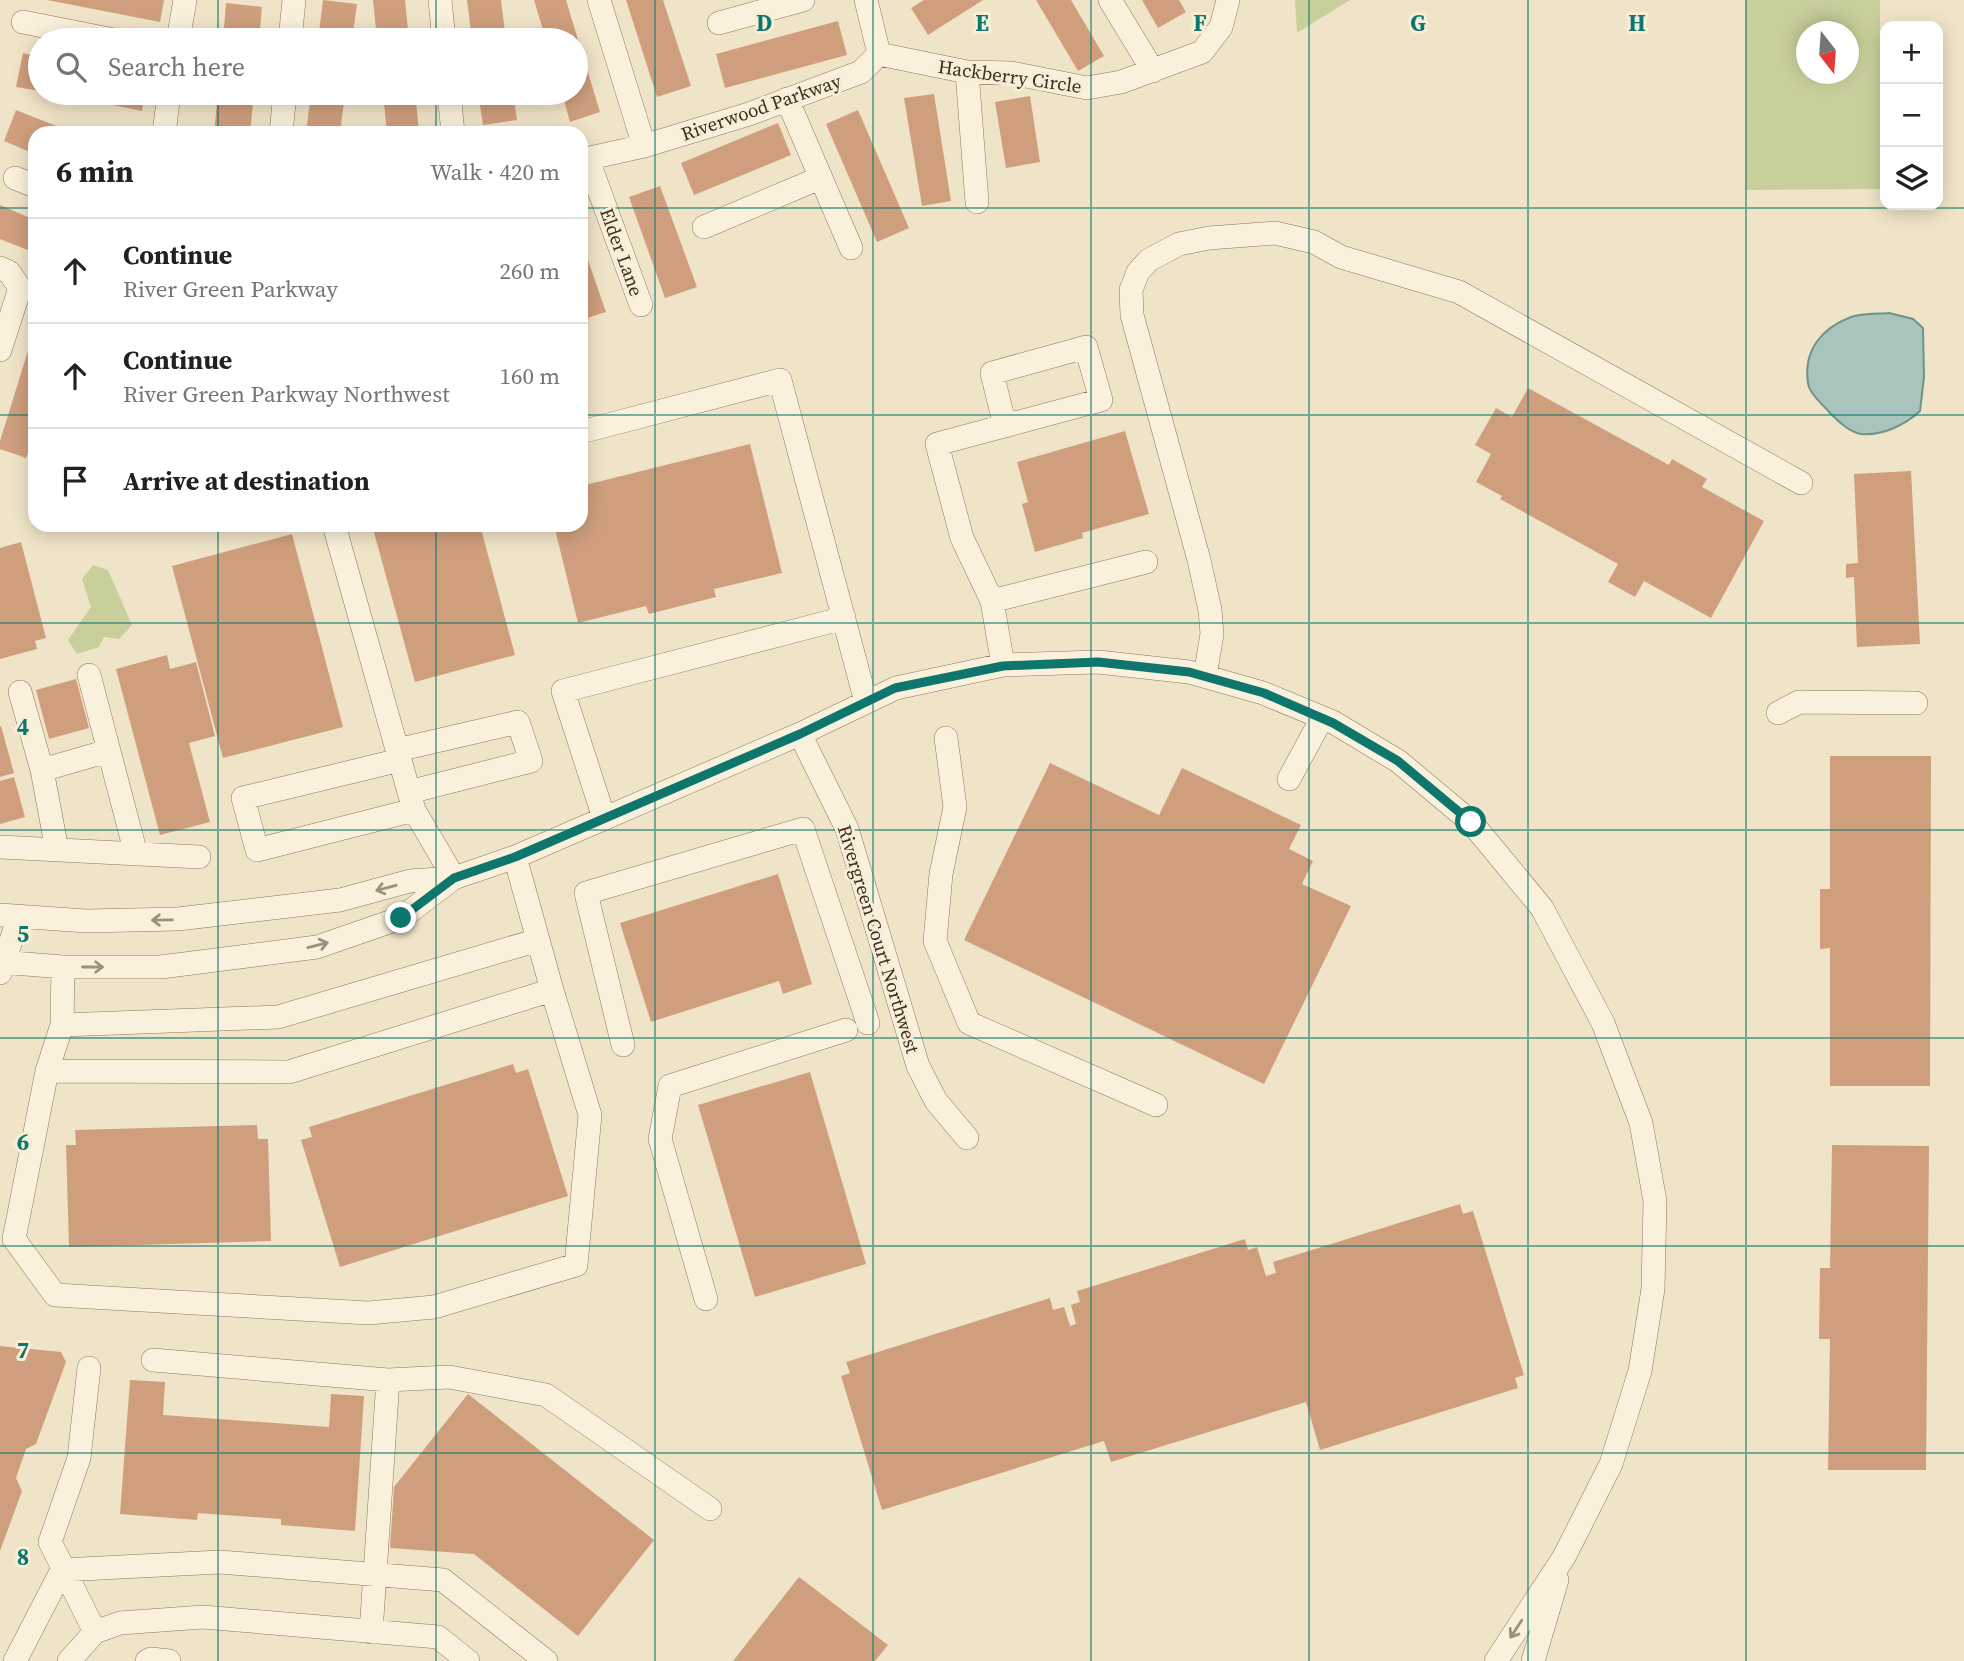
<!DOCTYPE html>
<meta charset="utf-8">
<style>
:root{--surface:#fff;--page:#f2f2f2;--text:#202124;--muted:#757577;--line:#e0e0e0}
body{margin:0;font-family:"Source Serif 4",serif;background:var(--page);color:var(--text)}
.controls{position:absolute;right:21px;top:21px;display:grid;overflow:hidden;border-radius:14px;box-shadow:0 4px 18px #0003}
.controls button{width:63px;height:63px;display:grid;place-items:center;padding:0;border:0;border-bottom:2px solid var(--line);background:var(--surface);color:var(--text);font:35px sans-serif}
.compass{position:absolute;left:1796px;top:21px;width:63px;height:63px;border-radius:50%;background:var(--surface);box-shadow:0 4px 18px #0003;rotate:163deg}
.stop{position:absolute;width:21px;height:21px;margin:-16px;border:5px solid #0f766e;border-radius:50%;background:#fff}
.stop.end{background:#0f766e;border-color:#fff;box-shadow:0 2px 7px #0008}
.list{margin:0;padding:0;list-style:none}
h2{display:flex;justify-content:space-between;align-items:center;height:91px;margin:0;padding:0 28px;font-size:30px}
h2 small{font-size:23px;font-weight:400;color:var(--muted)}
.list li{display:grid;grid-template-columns:46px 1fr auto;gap:21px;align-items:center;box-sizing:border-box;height:105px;padding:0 28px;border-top:2px solid var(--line)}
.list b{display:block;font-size:26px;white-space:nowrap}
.list p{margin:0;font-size:23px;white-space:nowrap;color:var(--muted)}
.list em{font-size:23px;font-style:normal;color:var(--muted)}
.icon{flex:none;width:38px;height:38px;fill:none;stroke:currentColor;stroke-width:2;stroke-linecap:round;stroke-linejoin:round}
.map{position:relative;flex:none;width:1964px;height:1661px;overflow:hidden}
.search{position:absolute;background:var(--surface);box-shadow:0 4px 18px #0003;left:28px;top:28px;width:560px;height:77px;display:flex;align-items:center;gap:18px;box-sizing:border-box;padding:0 24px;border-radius:38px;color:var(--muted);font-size:26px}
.panel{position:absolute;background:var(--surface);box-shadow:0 4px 18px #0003;left:28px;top:126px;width:560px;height:406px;border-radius:21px}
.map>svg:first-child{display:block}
.green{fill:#c9cf9b;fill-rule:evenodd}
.water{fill:#a9c4bc;stroke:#6f938a;stroke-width:2}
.building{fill:#cf9f7d}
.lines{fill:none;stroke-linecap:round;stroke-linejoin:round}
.minor-casing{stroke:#8d765c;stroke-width:24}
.minor{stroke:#faf1dc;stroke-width:23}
.oneway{stroke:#9c907e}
.route{stroke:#0f766e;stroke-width:9}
.grid{fill:none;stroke:#0f766e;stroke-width:2;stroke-opacity:0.55}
.labels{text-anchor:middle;stroke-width:6;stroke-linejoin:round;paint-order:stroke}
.street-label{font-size:19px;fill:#3d2e20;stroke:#f7eed8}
.grid-label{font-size:23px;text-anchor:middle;font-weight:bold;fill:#0f766e;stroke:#f7eed8;stroke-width:6;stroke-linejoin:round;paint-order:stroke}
</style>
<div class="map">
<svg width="1964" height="1661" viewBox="0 0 1964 1661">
<rect width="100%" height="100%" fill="#f0e4c8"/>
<!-- green -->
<path class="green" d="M1295 0H1350L1297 33Z
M1745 0H1880V189L1745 190ZM1806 32H1848V74H1806Z
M93 565 108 570 132 625 119 639 104 637 99 647 77 654 68 640 91 607 82 579Z"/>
<!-- water -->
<path class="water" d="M1889 313 1913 319 1923 328 1924 377 1920 411C1905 425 1882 436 1861 434 1849 432 1838 421 1830 413 1823 405 1809 393 1808 383 1803 350 1822 328 1851 317 1862 313 1877 314 1889 313Z"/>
<!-- building -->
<path class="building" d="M47 0H164L160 22Z
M323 0 357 4 352 40H318Z
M373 0H405L409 40H377Z
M467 0H501L506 40H472Z
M534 0H566L600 112 570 122 562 93H576V40H546Z
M626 0H663L691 86 657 97Z
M924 0H983L928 35 911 8Z
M1036 0H1071L1104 56 1078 71Z
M1142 0H1179L1186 12 1158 28Z
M226 3 262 7 259 40H223Z
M838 21 847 55 725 88 716 54Z
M23 53 40 57V91L16 87Z
M55 93H145L142 111Z
M218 93H254L250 133H214Z
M311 93H345L340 133H306Z
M383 93H415L419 131 387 133Z
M478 93H513L517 120 483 125Z
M934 94 951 201 922 206 904 98Z
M1030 96 1040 162 1006 168 995 102Z
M16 110 74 133H35V154L4 141Z
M858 110 909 228 877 242 826 124Z
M778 123 791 155 694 195 681 163Z
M660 186 697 287 665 298 629 197Z
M0 205 35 220V253L0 239Z
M581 240 606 312 581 320Z
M32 338 35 339V433L26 458 0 449V441Z
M1528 388 1669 465 1672 459 1707 479 1702 487 1764 521 1711 618 1644 581 1635 597 1608 582 1618 564 1500 499 1502 496 1476 482 1491 454 1475 445 1496 408 1512 417Z
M1125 431 1149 514 1082 533 1083 538 1035 552 1022 504 1028 502 1017 462Z
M750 444 782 573 714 589 716 597 649 614 646 606 578 623 554 525H581V486Z
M1911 471 1920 644 1857 647 1854 577 1846 578V564L1858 563 1854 474Z
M372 525H480L515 655 415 682Z
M292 534 343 727 223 758 172 566Z
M21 542 46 638 35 641 37 649 0 659V548Z
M167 655 170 669 196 662 215 736 189 743 210 822 160 835 116 669Z
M76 679 89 728 49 739 36 690Z
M1 726 14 773 0 777V727Z
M1830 756H1931L1930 1086H1830V948L1820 949V889H1830Z
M1050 763 1159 815 1182 768 1301 825 1289 849 1313 861 1302 884 1351 906 1264 1084 964 940Z
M14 777 25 817 0 824V781Z
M778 874 812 984 783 994 779 981 651 1022 620 923Z
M513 1064 516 1073 528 1069 568 1196 340 1267 301 1140 312 1137 309 1127Z
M810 1072 866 1264 755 1297 698 1105Z
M257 1125 258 1139H268L271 1241 69 1247 66 1145H76L75 1130Z
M1832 1145 1929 1146 1926 1470H1828L1830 1339H1819L1820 1268H1830Z
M1460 1204 1463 1214 1473 1211 1524 1375 1515 1378 1518 1388 1320 1450 1306 1402 1111 1462 1104 1441 882 1510 841 1376 850 1373 846 1362 1050 1298 1053 1310 1064 1307 1070 1326 1076 1324 1071 1305 1080 1302 1077 1291 1245 1239 1248 1250 1257 1247 1266 1276 1276 1273 1273 1262Z
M0 1346 61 1352 66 1362 36 1444 26 1449 16 1478 22 1491 0 1551Z
M130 1380 165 1382 163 1415 329 1427 331 1394 364 1396 355 1531 281 1525V1519L198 1513 197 1520 120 1514Z
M468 1394 654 1540 578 1636 474 1554 390 1548 394 1487Z
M799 1577 888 1645 875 1661H733Z"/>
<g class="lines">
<defs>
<path id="minor" d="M440 0 444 40
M599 0 644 146
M866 0 879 54
M1110 0 1153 71
M23 22 114 40
M719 23 803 0
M178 40 185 0
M290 40 294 0
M879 54 967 72 1011 73 1087 88 1121 82 1202 52 1221 27 1228 0
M967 72 977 202
M449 93 453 133
M787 99 851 248
M164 133 169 93
M281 133 285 93
M581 160 644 146 749 114 861 72 879 54
M588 160 641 305
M15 178 35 186
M704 227 820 178
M0 268 9 272 20 288
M0 350 20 288
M581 432 780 380 866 702
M334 525 414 810 454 878
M992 601 962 538 937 444 1101 400 1086 347 992 373 1005 426
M1003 665 992 601 1146 562
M89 675 136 854
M1205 676 1212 634 1210 610 1199 560 1132 315 1131 290 1138 272 1149 260 1179 244 1209 238 1275 233 1314 242 1341 257 1459 292 1801 483
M20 692 42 770
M1778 713 1799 702 1916 703
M800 734 847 829 918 1066 936 1101 967 1138
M946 738 955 807 941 874 935 941 969 1023 1156 1105
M397 750 518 722 531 761 409 792
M400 760 243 798 257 850 414 810
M1289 779 1322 718
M604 818 563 691 844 618
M0 847 199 857
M57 850 42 770 108 751
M515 857 552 990 289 1072 47 1071 14 1239 55 1295 369 1313 434 1307 576 1265 590 1115 552 990
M0 915 86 921 178 919 340 900 410 881 454 878 515 857 800 734 896 688 1003 665 1098 662 1189 672 1263 693 1333 722 1398 761 1471 822 1542 908 1603 1023 1641 1123 1655 1201 1653 1289 1640 1371 1611 1464 1564 1557 1496 1661
M0 962 63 967H161L317 947 401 918 454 878
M0 973 19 917
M62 1025 63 967
M623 1045 586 893 803 829 868 1023
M47 1071 62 1025 278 1017 538 940
M706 1299 660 1139 670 1086 846 1030
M153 1360 388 1380 449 1377 546 1395 710 1509
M89 1368 79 1458 50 1542 95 1632
M371 1632 388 1380
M15 1661 62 1570 220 1562 443 1580 546 1661
M69 1661 95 1632 120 1623 203 1617 438 1637 468 1661
M147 1661 151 1659 169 1661
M1533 1661 1557 1580"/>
</defs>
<!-- minor casing -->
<use href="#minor" class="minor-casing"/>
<!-- minor -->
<use href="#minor" class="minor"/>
</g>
<!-- one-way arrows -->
<defs><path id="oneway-shaft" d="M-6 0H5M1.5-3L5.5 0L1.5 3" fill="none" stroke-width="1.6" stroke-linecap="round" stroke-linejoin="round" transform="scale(1.75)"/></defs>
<g class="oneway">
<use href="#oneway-shaft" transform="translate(386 888) rotate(165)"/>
<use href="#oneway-shaft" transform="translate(162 920) rotate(179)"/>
<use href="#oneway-shaft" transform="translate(318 945) rotate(-14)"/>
<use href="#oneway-shaft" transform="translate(93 967)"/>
<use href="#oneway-shaft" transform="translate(1516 1629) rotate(123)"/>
</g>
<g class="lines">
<!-- route -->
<path class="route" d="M401 918 454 878 515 857 800 734 895 688 1003 666 1098 662 1189 672 1264 693 1333 723 1398 761 1471 822"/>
</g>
<!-- grid -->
<path class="grid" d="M218 0V40M436 0V40M655 0V1661M873 0V1661M1091 0V1661M1309 0V1661M1528 0V1661M1746 0V1661M218 93V133M436 93V133M0 208H35M581 208H1964M0 415H35M581 415H1964M218 525V1661M436 525V1661M0 623H1964M0 830H1964M0 1038H1964M0 1246H1964M0 1453H1964"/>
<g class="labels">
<!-- street labels -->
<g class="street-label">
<text transform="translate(1010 76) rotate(8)" y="7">Hackberry Circle</text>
<text transform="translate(761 107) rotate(-19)" y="7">Riverwood Parkway</text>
<text transform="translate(622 252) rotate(70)" y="7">Elder Lane</text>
<text transform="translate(879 939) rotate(73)" y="7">Rivergreen Court Northwest</text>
</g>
</g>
<g class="grid-label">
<text x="764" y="31">D</text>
<text x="982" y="31">E</text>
<text x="1200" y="31">F</text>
<text x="1418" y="31">G</text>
<text x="1637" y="31">H</text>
<text x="23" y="735">4</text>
<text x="23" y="942">5</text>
<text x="23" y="1150">6</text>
<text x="23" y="1358">7</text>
<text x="23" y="1565">8</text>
</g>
</svg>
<div class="controls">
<button>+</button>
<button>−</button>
<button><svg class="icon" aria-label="layers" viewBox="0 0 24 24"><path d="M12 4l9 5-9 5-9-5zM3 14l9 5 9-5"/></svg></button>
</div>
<svg class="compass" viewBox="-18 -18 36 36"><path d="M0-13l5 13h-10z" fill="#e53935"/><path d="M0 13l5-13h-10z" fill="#757577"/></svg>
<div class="stop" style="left:1471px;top:822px"></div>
<div class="stop end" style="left:401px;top:918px"></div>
<div class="search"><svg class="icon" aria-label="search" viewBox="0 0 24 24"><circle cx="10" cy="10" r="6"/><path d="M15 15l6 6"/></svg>Search here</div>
<section class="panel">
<h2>6 min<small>Walk · 420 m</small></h2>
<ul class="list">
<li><svg class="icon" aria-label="ahead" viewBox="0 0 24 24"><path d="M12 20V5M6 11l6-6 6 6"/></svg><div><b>Continue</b><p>River Green Parkway</p></div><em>260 m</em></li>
<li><svg class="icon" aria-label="ahead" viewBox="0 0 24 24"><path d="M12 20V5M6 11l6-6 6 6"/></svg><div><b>Continue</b><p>River Green Parkway Northwest</p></div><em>160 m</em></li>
<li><svg class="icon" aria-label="arrive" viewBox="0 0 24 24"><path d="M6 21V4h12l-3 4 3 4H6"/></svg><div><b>Arrive at destination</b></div></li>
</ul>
</section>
</div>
